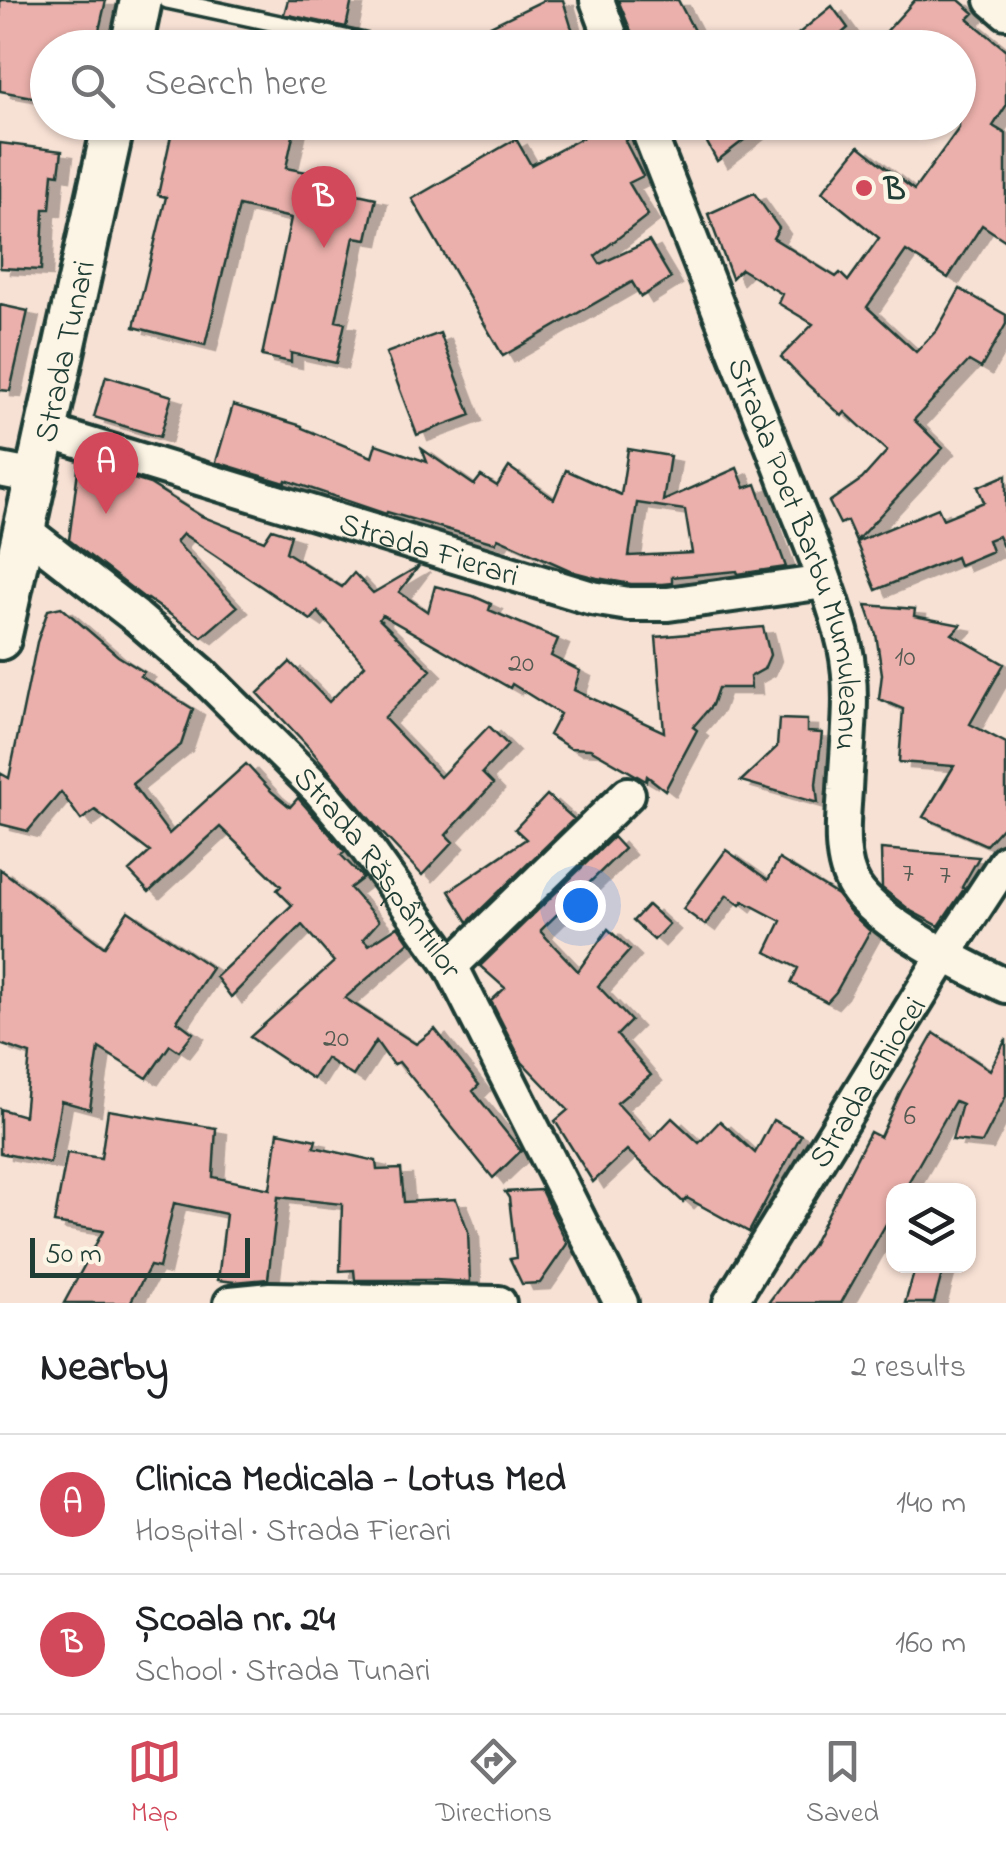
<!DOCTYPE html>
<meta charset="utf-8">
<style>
:root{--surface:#fff;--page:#f6f6f6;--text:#202124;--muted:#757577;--line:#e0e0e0;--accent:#d1495b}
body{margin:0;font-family:"Indie Flower",sans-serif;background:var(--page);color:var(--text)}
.controls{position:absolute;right:30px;bottom:30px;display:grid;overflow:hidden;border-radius:20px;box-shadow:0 2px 8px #0004}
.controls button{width:90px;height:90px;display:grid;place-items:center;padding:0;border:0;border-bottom:2px solid var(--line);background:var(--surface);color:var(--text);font:50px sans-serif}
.scale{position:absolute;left:30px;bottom:25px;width:220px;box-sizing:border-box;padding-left:10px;border:5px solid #1f3d34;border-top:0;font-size:28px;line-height:35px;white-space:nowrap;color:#1f3d34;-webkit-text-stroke:8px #fcf5e5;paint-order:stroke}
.you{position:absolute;left:580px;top:905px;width:35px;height:35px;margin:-25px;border:8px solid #fff;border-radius:50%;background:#1a73e8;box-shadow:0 0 0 15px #1a73e833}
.badge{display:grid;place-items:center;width:65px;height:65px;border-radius:50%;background:var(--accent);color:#fff;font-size:32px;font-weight:700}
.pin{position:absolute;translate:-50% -82px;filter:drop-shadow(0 2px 5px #0008)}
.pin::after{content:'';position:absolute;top:52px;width:35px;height:30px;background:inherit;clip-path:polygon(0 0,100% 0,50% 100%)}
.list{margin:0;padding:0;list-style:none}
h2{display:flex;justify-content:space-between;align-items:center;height:130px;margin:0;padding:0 40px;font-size:42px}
h2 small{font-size:32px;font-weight:400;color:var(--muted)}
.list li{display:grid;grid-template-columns:65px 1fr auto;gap:30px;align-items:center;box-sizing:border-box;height:140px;padding:0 40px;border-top:2px solid var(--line)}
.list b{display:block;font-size:38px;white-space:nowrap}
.list p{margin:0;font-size:32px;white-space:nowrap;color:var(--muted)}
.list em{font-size:32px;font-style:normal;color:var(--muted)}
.icon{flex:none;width:55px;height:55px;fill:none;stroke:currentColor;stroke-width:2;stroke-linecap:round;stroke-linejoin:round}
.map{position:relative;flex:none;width:1006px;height:1303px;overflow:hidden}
.search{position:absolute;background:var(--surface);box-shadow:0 2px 8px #0004;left:30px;right:30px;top:30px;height:110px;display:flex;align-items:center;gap:25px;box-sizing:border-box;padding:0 35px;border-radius:55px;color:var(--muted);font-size:38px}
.sheet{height:410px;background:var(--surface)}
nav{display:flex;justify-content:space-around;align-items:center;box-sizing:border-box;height:140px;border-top:2px solid var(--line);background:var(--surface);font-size:28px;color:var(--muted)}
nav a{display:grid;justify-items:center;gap:5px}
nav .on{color:var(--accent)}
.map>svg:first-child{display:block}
.building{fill:#ebb0ab;stroke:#1f3d34;stroke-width:2.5;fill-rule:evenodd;filter:url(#shadow)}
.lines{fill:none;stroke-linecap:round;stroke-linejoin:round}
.service-casing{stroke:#1f3d34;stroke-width:22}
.minor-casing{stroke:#1f3d34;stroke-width:40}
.tertiary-casing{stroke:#1f3d34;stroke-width:48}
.service{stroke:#fcf5e5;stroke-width:15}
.minor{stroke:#fcf5e5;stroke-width:32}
.tertiary{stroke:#fcf5e5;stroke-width:40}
.poi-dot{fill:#d1495b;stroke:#fcf5e5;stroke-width:4}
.labels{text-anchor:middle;stroke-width:9;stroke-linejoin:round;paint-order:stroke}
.number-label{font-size:28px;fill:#525a52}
.poi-label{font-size:32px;font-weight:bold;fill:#1f3d34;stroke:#fcf5e5;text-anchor:start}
.street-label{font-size:32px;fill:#1f3d34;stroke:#fcf5e5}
</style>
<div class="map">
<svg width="1006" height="1303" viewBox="0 0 1006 1303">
<defs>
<filter id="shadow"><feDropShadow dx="11" dy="6" stdDeviation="0" flood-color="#0004"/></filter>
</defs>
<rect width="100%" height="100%" fill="#f7e0d4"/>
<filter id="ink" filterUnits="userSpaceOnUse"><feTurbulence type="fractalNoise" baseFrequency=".01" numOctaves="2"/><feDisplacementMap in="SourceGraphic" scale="20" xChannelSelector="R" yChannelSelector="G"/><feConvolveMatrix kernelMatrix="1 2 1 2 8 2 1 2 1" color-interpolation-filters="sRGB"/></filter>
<g filter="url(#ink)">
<!-- building -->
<path class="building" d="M0 0H106L95 48H48V100L0 91Z
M288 0H352L346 27 284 14Z
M544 0H563L571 26 582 48H492L482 30Z
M618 0H678L703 48H638Z
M915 0H959L974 13 968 19 1006 50V106L993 126 1006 134V241L982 225 948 278 906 251 867 307 916 352 937 330 960 289 1006 315V324L981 368 969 361 914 420 943 448 856 541 847 521 840 524 829 502 862 479 887 451 845 412 842 416 807 384 781 357 813 324 778 303 782 294 741 269 732 278 708 214 754 193 779 228 773 238 836 277 840 273 848 281 879 238 822 192 859 146 914 190 959 128 958 48H904L886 32Z
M832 6 848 28 825 48H781Z
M279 35 336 48H276Z
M174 122H296L286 168 332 177 330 188 376 198 367 239 354 237 336 321 345 323 336 363 291 353V362L262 356 291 218 239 206 205 345 134 327 166 197 158 195Z
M574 122H619L628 139 625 141 643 176 629 183 648 215 595 256 600 264 649 241 671 278 641 297 632 282 503 356 412 199 516 139 531 165 582 138Z
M696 122H767L717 161Z
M0 143 62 151 59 174 53 173 50 209H44L41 270 0 268Z
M0 305 28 311 10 391 0 390Z
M440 333 471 415 417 435 386 353Z
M106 376 172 396 160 437 94 417Z
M233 405 302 426V428L372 457 376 444 427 462 422 449 474 485 481 476 497 486 509 467 554 499 566 470 621 495 628 449 670 456 663 501 737 468 745 488 756 484 786 567 738 574 737 571 672 577V583L662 584H631L597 578 574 572 498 538 495 543 387 512 386 514 286 480 285 483 216 462ZM637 503 685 510 692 553 629 556Z
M79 462 150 484 201 516 264 541 272 529 291 535 286 552 342 587 354 573 373 593 419 566 399 592 428 612 435 586 473 596 491 604 489 610 558 639 551 656 580 671 574 690 664 732 656 637 763 627 770 655 764 669 750 677 751 688H718L712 705 693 727 697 730 665 790 647 776 646 781 590 749 570 748 549 735 560 714 512 684 510 688 382 615 379 619 431 670 384 718 440 777 489 726 508 745 482 773 493 784 446 835 453 842 422 875 374 824 305 743 258 693 290 662 329 702 365 665 318 612 311 620 183 534 176 542 237 607 202 637 148 599 147 600 69 540Z
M1006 475V553L998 536 988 540 992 551 959 565 956 557 876 590 856 542 938 508 943 519 984 502 978 487Z
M866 605 915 609 914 616 961 625 952 634 1004 664 970 724 1006 743V823L986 845 923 817 954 766 899 762 903 709 879 699 882 674 876 634Z
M61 607 118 656 144 672 140 676 193 709 181 745 132 784 169 834 246 764 272 792 290 807 298 798 342 848 345 852 341 855 363 878 350 888 379 921 363 939 369 945 398 926 409 942 345 998 416 1044 435 1029 479 1085 473 1091 521 1151 493 1178 399 1062 393 1065 376 1041 353 1076 326 1058 313 1079 250 1037 334 962 302 925 231 997 216 977 292 905 277 890 281 886 220 827 149 892 129 871 150 852 95 810 81 820 61 792 28 831 0 824V773L9 778 37 642 48 610Z
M779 719 807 720V732L822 733 816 784 818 803 741 781 777 747Z
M547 795 574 819 468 922 449 891 526 839 515 829Z
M613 837 624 849 541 930V932L578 971 608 929 630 950 598 986 631 1021 617 1035 651 1075 617 1103 651 1140 672 1118 699 1143 720 1121 755 1153 773 1120 801 1135 749 1232 687 1198 683 1202 627 1150 593 1182 555 1121 568 1110 522 1062 491 1001 505 988 480 966Z
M881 849 979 857 962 887 964 889 939 926 911 911 882 888Z
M726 850 768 880 779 859 837 895 852 914 870 931 836 992 827 1002 791 983 798 968 766 952 781 921 743 901 740 905 727 895 705 925 683 909Z
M0 869 104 947 128 911 212 968 177 1021 193 1033 179 1051 170 1045 147 1078 99 1048 90 1109 61 1101 50 1163 0 1153V1109L24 1116 30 1054 0 1044Z
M648 905 669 924 654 940 633 921Z
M934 1033 990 1070 1006 1039V1096L982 1143 952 1140 962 1104 955 1101 904 1190H894V1210L841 1303H768L812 1245 870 1132 880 1137 901 1091Z
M108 1110 216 1128 213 1177 270 1189 278 1132 316 1140 314 1147 376 1161 377 1170 401 1169 404 1202 456 1199 468 1231 470 1282 435 1280H355L354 1270 340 1271 342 1204 278 1197 268 1279 235 1282 218 1280 226 1214 174 1203 159 1268 150 1266 130 1303H64L103 1231 54 1223 67 1153 101 1158Z
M541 1190 567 1244 540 1283 522 1284 510 1259 516 1258 509 1198 505 1192Z
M916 1266H944L934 1303H905Z"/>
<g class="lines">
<defs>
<path id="service" d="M167 0 383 46"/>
<g id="minor">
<path d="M597 0 615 48"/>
<path d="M992 0 1006 12"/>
<path id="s1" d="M645 122C690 238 736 353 781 468 803 527 831 586 845 647 855 693 847 743 845 790 843 820 838 860 855 887 880 925 964 966 1006 986"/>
<path id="s2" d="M45 431 592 598 629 604H668L825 582"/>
<path d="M0 470 36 477"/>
<path id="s3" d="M24 530 136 617 202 674 320 791 358 836 451 966 621 1303"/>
<path d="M451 966 628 794"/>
<path d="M231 1303 270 1299 499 1303"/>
<path id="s4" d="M730 1303 945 954 1006 861"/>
</g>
<g id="tertiary">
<path d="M131 48 141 0"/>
<path id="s5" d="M0 639 114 122"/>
</g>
</defs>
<!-- service casing -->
<use href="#service" class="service-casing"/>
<!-- minor casing -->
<use href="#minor" class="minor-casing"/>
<!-- tertiary casing -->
<use href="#tertiary" class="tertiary-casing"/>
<!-- service -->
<use href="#service" class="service"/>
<!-- minor -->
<use href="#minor" class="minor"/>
<!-- tertiary -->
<use href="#tertiary" class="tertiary"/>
</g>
</g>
<!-- markers -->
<circle class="poi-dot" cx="864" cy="188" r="10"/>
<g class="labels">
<!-- number labels -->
<g class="number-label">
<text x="905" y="665">10</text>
<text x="521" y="671">20</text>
<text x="908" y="881">7</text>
<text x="945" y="883">7</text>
<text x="336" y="1046">20</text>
<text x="910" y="1124">6</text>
</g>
<!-- poi labels -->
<g class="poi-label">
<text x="884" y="199">B</text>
</g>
<!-- street labels -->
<g class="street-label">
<text dy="11" stroke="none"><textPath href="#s5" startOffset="295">Strada Tunari</textPath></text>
<text dy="11" stroke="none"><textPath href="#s2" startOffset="402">Strada Fierari</textPath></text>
<text dy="11" stroke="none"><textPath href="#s1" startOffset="460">Strada Poet Barbu Mumuleanu</textPath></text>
<text dy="11" stroke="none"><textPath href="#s3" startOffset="495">Strada Răspântiilor</textPath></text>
<text dy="11" stroke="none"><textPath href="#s4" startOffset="260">Strada Ghiocei</textPath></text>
</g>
</g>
</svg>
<div class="controls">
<button><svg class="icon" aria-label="layers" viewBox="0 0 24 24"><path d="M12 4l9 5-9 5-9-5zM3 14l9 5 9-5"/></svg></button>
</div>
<div class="scale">50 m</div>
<div class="you"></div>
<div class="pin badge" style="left:106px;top:514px">A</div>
<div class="pin badge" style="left:324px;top:248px">B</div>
<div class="search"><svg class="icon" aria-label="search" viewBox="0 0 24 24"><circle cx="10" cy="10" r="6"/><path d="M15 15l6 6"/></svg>Search here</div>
</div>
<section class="sheet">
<h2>Nearby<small>2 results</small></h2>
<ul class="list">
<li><span class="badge">A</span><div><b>Clinica Medicala - Lotus Med</b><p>Hospital · Strada Fierari</p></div><em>140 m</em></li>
<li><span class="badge">B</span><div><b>Școala nr. 24</b><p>School · Strada Tunari</p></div><em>160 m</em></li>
</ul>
</section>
<nav>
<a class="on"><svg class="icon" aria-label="map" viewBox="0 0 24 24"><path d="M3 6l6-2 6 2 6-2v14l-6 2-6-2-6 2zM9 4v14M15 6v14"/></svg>Map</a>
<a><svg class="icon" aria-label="directions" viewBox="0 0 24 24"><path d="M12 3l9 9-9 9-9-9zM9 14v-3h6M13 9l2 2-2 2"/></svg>Directions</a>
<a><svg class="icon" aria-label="saved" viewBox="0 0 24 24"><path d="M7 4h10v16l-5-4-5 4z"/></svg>Saved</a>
</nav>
